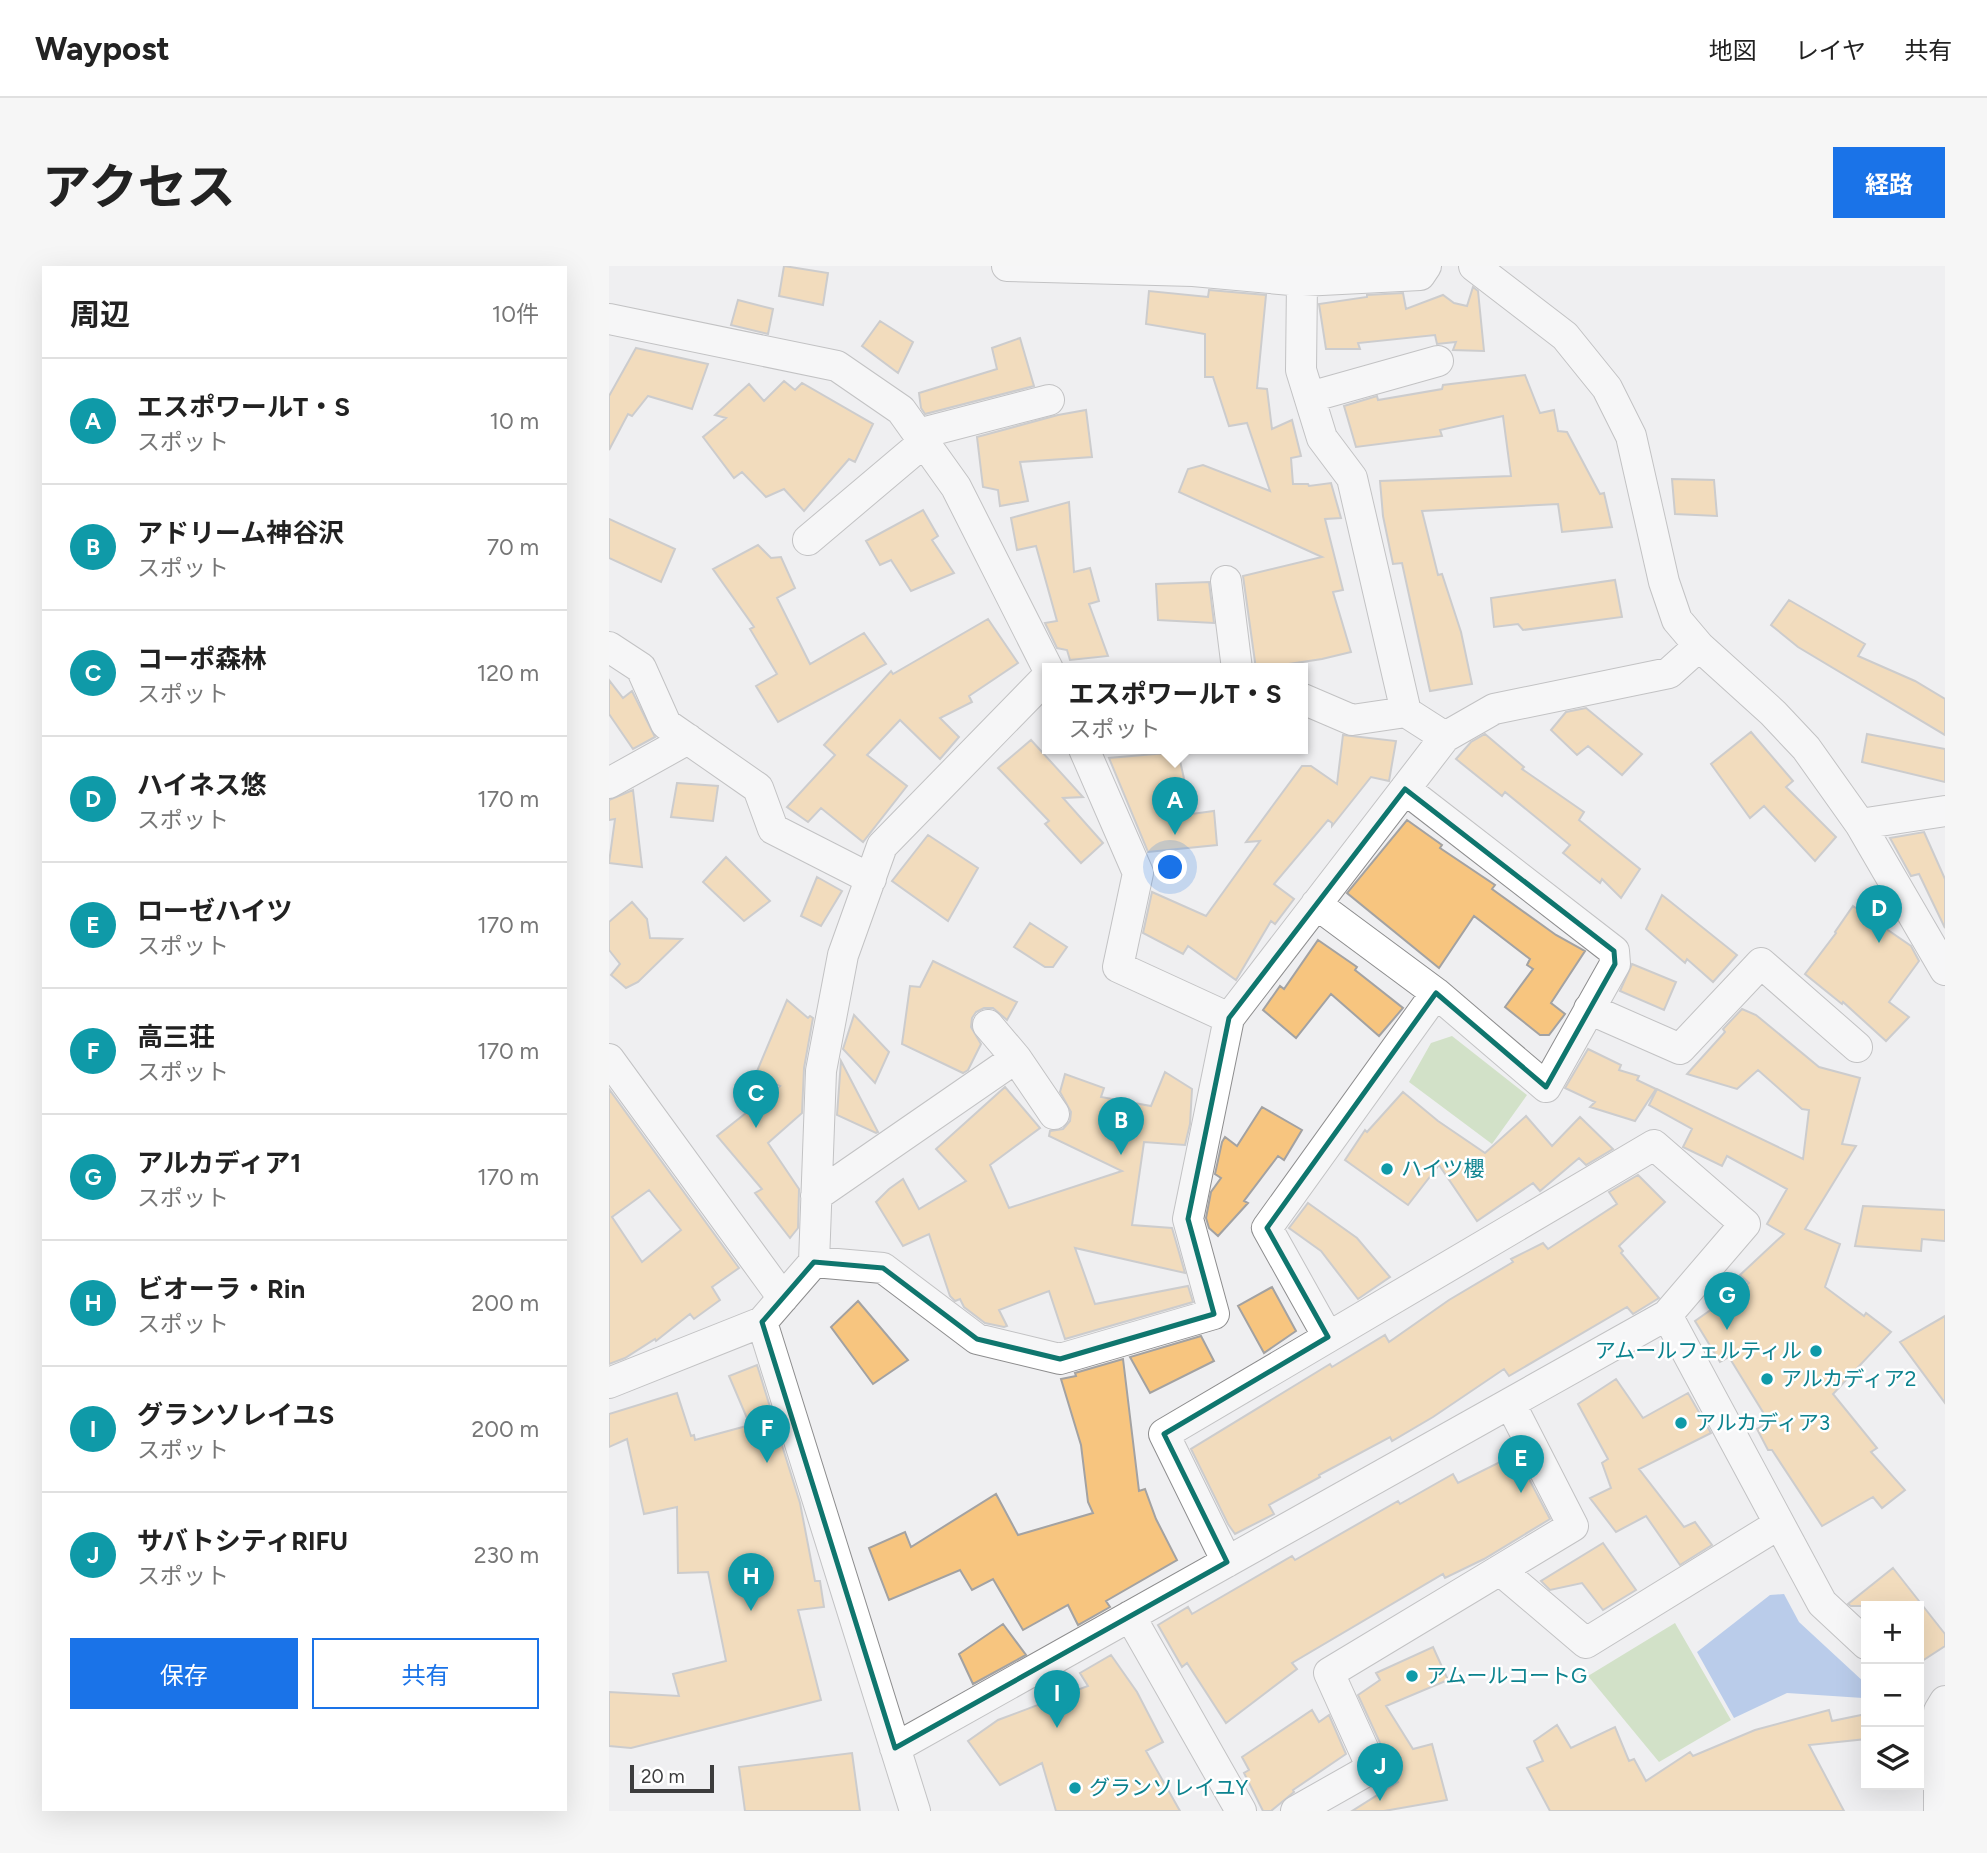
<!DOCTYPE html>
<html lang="ja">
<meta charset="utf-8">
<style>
:root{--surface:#fff;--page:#f6f6f6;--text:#222;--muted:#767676;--line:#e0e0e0;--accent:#1a73e8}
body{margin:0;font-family:Figtree,"Noto Sans JP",sans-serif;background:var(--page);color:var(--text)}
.controls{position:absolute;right:21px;bottom:21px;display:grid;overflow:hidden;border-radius:0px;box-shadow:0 7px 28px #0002}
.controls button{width:63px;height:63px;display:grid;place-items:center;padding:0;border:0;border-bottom:2px solid var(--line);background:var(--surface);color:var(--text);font:35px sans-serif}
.scale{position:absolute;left:21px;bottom:18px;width:84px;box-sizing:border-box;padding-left:7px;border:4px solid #3c3c3d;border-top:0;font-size:19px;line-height:24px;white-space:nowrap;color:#3c3c3d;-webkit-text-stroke:5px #fff;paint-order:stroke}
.you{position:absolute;left:562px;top:602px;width:24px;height:24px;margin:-18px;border:5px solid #fff;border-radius:50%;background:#1a73e8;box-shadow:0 0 0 10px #1a73e833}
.badge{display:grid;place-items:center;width:46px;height:46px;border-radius:50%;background:var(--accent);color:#fff;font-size:23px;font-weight:700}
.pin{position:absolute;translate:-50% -58px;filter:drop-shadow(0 2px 4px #0008)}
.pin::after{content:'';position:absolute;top:37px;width:24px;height:21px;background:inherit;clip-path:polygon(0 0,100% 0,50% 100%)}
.popup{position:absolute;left:433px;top:397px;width:266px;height:91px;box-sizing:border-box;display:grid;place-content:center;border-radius:0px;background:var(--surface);filter:drop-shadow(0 2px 5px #0005);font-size:23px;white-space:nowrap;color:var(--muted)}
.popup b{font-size:26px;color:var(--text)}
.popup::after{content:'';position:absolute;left:50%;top:100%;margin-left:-14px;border:14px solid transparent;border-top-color:var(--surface)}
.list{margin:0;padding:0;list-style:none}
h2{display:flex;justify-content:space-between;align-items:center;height:91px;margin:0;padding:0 28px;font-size:30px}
h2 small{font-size:23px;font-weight:400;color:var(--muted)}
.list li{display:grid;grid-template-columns:46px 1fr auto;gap:21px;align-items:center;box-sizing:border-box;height:126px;padding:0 28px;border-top:2px solid var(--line)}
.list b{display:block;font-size:26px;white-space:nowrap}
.list p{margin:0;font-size:23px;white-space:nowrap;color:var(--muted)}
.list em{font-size:23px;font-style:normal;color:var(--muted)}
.actions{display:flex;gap:14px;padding:21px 28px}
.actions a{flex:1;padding:16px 0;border:2px solid var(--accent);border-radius:0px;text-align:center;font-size:24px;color:var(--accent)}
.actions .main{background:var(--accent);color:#fff}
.icon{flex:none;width:38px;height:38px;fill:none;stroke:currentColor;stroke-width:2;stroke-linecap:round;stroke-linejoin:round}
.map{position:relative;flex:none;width:1336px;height:1545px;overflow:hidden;border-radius:0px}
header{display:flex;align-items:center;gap:42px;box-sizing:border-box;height:98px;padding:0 35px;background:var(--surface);border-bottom:2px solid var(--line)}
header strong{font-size:33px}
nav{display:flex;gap:38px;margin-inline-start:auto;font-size:24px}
.intro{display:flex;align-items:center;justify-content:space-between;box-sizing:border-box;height:168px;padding:0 42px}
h1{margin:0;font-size:49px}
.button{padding:18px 32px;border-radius:0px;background:var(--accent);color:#fff;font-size:24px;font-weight:700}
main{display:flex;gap:42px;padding:0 42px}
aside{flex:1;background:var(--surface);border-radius:0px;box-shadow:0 7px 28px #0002}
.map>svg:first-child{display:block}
.green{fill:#afd197}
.water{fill:#7aa3e3}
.building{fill:#f7c57f;stroke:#a3a2a2;stroke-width:2;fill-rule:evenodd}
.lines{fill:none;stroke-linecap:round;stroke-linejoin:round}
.minor-casing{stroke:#8d8d8e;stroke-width:32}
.minor{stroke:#fff;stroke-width:30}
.marked{fill:none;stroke:#0f766e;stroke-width:5;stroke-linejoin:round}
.culture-dot{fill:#0f9aa8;stroke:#fff;stroke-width:2.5}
.labels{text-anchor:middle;stroke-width:5;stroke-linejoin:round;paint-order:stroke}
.culture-label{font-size:21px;fill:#0d838f;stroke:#fff;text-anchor:start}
</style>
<header>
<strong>Waypost</strong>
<nav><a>地図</a><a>レイヤ</a><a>共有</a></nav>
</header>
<div class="intro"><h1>アクセス</h1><a class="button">経路</a></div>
<main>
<aside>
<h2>周辺<small>10件</small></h2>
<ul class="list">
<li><span class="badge" style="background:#0f9aa8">A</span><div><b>エスポワールT・S</b><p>スポット</p></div><em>10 m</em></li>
<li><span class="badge" style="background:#0f9aa8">B</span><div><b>アドリーム神谷沢</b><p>スポット</p></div><em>70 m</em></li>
<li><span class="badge" style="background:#0f9aa8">C</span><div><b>コーポ森林</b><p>スポット</p></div><em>120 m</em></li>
<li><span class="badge" style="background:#0f9aa8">D</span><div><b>ハイネス悠</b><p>スポット</p></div><em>170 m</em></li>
<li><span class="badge" style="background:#0f9aa8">E</span><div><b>ローゼハイツ</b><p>スポット</p></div><em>170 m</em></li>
<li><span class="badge" style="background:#0f9aa8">F</span><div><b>高三荘</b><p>スポット</p></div><em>170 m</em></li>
<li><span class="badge" style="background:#0f9aa8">G</span><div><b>アルカディア1</b><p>スポット</p></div><em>170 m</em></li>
<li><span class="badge" style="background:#0f9aa8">H</span><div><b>ビオーラ・Rin</b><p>スポット</p></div><em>200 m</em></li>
<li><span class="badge" style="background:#0f9aa8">I</span><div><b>グランソレイユS</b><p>スポット</p></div><em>200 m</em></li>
<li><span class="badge" style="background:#0f9aa8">J</span><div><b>サバトシティRIFU</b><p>スポット</p></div><em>230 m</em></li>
</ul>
<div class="actions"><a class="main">保存</a><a>共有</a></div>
</aside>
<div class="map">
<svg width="1336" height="1545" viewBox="0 0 1336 1545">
<rect width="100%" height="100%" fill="#efeff1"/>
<!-- green -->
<path class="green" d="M843 770 918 829 883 878 800 816 822 777Z
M1066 1357 1122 1454 1050 1496 979 1410Z"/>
<!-- water -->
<path class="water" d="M1175 1328 1190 1356 1256 1417 1254 1432 1178 1427 1125 1452 1088 1386 1161 1329Z"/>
<!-- building -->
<path class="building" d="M175 0 219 7 214 39 170 30Z
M864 21 869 25 875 85 844 84 847 76 828 78 826 69 749 77 751 83H717L710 38 758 31V29L794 27 797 43 834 29 845 37 858 40Z
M600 24 657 29 648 122 658 123 663 163 683 154 692 190 682 192 684 218H699L700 220 722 217 732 252 716 253 734 324 724 326 742 386 713 393 647 403 634 310 713 291 570 226 579 203 594 199 661 225 638 157 620 160 604 111H596V68L537 58 540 25 599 31Z
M129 34 164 43 159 68 122 59Z
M271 55 304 76 289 107 253 80Z
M411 72 425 120 316 148 312 142 310 127 388 103 383 82Z
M27 82 99 98 83 143 39 130 23 150 19 148 0 184V130Z
M916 109 931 147 945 144 949 165 958 166 991 228 995 227 1003 261 953 266 949 238 813 245 829 309 833 308 852 366 863 418 821 425 793 297 784 298 774 250 771 215 902 210 894 150 831 164 833 170 747 181 735 140 768 130 769 134 833 123 834 119Z
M175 115 186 124 193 117 264 158 246 196 240 193 195 245 175 223 157 231 133 206 125 212 94 171 117 152 106 149 140 118 155 135Z
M477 144 483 191 411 196 419 235 391 240 389 224 374 221 368 171 449 149Z
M1063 213 1105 214 1108 250 1066 248Z
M460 236 465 306 481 302 490 335 480 338 499 390 461 394 458 384 448 382 436 357 448 355 427 280 408 284 402 252Z
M314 244 329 270 323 274 345 307 302 325 282 294 271 299 257 275Z
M0 253 66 283 52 316 0 292Z
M149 279 162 292 172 291 186 322 168 332 201 398 255 367 277 398 169 456 147 420 168 408 141 363 145 361 104 303Z
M1006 314 1013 351 914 364 909 358 885 361 882 332Z
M600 316 605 357 549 354 547 318Z
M1180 334 1256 378 1249 390 1306 415 1336 433V469L1189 381 1162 359Z
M379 353 409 397 360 430 363 436 331 452 350 471 331 493 291 454 258 489 298 520 254 576 212 542 199 556 178 541 226 489 215 479 282 405 284 408Z
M0 414 14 432 23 425 46 471 24 483 0 448Z
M977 442 1033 488 1013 509 979 480 968 489 942 464 957 446Z
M1142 466 1184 515 1177 521 1227 571 1206 595 1155 540 1141 552 1102 498Z
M876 468 915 501 913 503 975 546 970 554 1031 603 1012 632 993 613 991 617 954 587 961 579 896 526 893 530 847 493 862 476Z
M1258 468 1336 483V516L1253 496Z
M734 469 787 475 780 515 762 511 723 560V557L719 554 665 618 685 633 666 658 662 655 627 714 579 680 574 688 534 667 543 626 597 650 651 575 637 576 693 500H702L728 518Z
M422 474 474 531 454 532 494 577 472 597 436 558 440 555 389 502Z
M569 486 583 548 605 545 608 579 539 586 500 492Z
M68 517 109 520 104 555 62 551Z
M24 524 33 601 0 597 6 553 0 554V534Z
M798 554 833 579 831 582 886 619 883 623 947 669 976 685 942 737 956 748 940 769H931L896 741 924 703 918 699 921 693 865 650 830 702 738 627Z
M1315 566 1336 613V662L1310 608 1302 610 1281 572Z
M319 569 369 602 339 655 283 615Z
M117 591 161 635 135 655 94 616Z
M208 611 233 625 212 660 192 650Z
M1053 629 1128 689 1104 716 1078 693 1076 697 1037 663Z
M23 636 38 653 41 672 73 673 29 716 17 722 2 709 11 698 0 684V656Z
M1244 640 1302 680 1310 695 1280 736 1300 751 1277 775 1234 736 1233 738 1196 708 1227 667 1226 666Z
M421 657 458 681 444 701H436L405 681Z
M709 674 748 701 746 704 794 742 770 770 722 728 687 772 654 744 671 720 675 723Z
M324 695 408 736 398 754 384 742H375L367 746 363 752 362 761 372 778 359 804 354 807 293 778 301 720 311 721Z
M1023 698 1067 716 1055 744 1011 725Z
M178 734 199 752 201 750 204 752 195 802 193 847 159 877 190 923 189 962 181 972 146 927 153 923 108 870 171 820 146 810Z
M1133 743 1147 749 1210 801 1251 812 1233 878 1247 880 1196 963 1231 978 1216 1021 1255 1050 1257 1047 1282 1066 1224 1128 1268 1182 1262 1186 1296 1224 1273 1242 1264 1231 1213 1260 1163 1184H1159L1148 1163 1160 1156 1120 1091 1111 1096 1086 1055 1140 1017 1131 1009 1175 968 1158 958 1178 923 1118 890 1113 900 1074 881 1083 863 1040 839 1048 823 1194 893 1200 844 1193 843 1149 804 1128 823 1078 808 1116 766 1114 763Z
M245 749 280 786 266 817 234 783Z
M979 783 1012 799 1010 804 1030 810 1028 814 1047 823 1026 855 981 841 986 836 956 822Z
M232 795 269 866 267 867 228 849Z
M556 806 583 823 581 858 576 879 535 876 523 959 563 962 576 1007 466 982 486 1038 579 1020 584 1036 456 1073 440 1025 390 1044 398 1060 395 1061 376 1057 355 1041 351 1033 346 1035 341 1030 320 968 294 980 267 936 280 923 294 913 310 943 357 915 327 883 396 821 431 862 381 899 400 942 513 905 440 870 441 865 454 863 461 855 462 846 451 826 456 808 495 822 492 831 542 840Z
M0 823 130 1002 103 1021 111 1034 85 1053 81 1048 47 1075 46 1073 16 1092 0 1098ZM40 924 72 964 33 996 3 951Z
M794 826 829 855 876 887 917 850 943 880 971 851 1004 883 977 899 970 892 931 925 924 917 868 955 830 899 799 939 736 894 756 864 758 866Z
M653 841 693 864 675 894 669 890 635 935 639 937 609 970 600 962 597 952 602 926 612 912 606 908 613 876 616 871 628 880Z
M1029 909 1056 936 1010 980 1014 985 1012 987 1050 1032 1024 1048 1018 1041 900 1110 895 1103 824 1151 783 1175 781 1171 710 1209 711 1211 660 1239 665 1248 626 1268 619 1258 582 1183 721 1098 723 1101 776 1069 780 1076 840 1034 904 996 902 993 934 977 939 983 1008 938 1000 926Z
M699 937 748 972 781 1011 749 1033 712 985 680 962Z
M1254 940 1336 944V975L1313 973 1312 985 1246 980Z
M663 1021 687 1065 655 1087 629 1040Z
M249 1035 299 1094 264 1118 222 1061Z
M1336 1050V1137L1291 1076Z
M592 1070 605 1095 541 1127 521 1091Z
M514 1093 530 1225 536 1223 547 1253 568 1294 497 1335 501 1341 469 1359 459 1339 414 1364 384 1313 363 1324 351 1304 280 1334 260 1282 296 1266 302 1281 387 1228 409 1269 484 1247 479 1236 472 1179 452 1113 467 1110 466 1107Z
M148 1099 191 1237 206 1315H211L215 1341 189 1344 212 1434 22 1482 0 1480V1426L70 1430 64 1408 117 1395 99 1306 69 1307 68 1241 35 1248 18 1173 0 1181V1148L68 1127 82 1170 85 1169 86 1174 141 1159 120 1110Z
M1007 1113 1034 1152 1079 1127 1102 1167 1030 1203 1075 1261 1086 1256 1103 1279 1071 1299 1037 1250 1007 1266 981 1232 1002 1222 993 1197 999 1193 969 1138Z
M907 1188 941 1253 875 1293 836 1312 834 1308 683 1397 688 1403 617 1457 578 1397 573 1401 549 1359 579 1341 583 1348 683 1290 686 1294 789 1235 791 1238 844 1208 849 1217Z
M994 1277 1027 1324 994 1344 973 1317 941 1324 932 1315Z
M1284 1302 1336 1368V1380L1310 1397V1340H1242L1239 1338Z
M394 1358 417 1389 364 1418 350 1388Z
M824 1381 839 1414 777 1440 804 1483 823 1478 838 1534 775 1545H743L789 1516 749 1429 771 1414 767 1407Z
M502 1389 528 1426 554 1476 537 1485 571 1545H447L433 1497 391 1519 359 1475 389 1454 479 1420 471 1407Z
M703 1444 710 1456 720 1449 737 1488 684 1524 685 1526 662 1545H654L635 1507 640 1504 633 1491Z
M1220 1444 1223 1455 1257 1448V1473L1200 1479 1235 1545H941L918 1502 934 1495 925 1475 948 1459 962 1482 1006 1461 1020 1495 1025 1493 1037 1515 1081 1486 1084 1490 1146 1464Z
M243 1487 251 1545H136L130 1501Z"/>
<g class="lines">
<defs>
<path id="minor" d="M398 0 584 5 693 15 811 9 817 0
M865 0 956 70 998 122 1022 170 1055 316 1068 354 1090 380 1164 447 1197 482 1251 558 1336 704
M693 15 692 104 713 172 743 212 797 446 836 471
M0 53 228 100 292 144 347 221 439 403
M701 131 829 95
M309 168 440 134
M199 274 315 176
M617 315 628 403
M0 381 32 402 57 458 149 522 164 563 262 613
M694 433 743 454 797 446
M475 483 529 607 509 701 620 752 836 471 885 443 1060 407 1090 380
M0 517 79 473
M1251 558 1336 545
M707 638 827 727 937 821 1006 698 1005 685 796 523
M980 743 1071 783 1152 697 1248 781
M379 759 407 792 445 848
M0 793 174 1032
M207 930 407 792
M205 996 274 1002 368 1073 451 1093 605 1048 579 953 620 752
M1058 1049 1213 1337 1257 1378
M153 1056 306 1545
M719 1071 658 962 827 727
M0 1117 153 1056 205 996 212 805 234 689 273 580 438 411
M891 1304 977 1377 1170 1258
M521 1350 632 1545
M286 1482 1058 1049 1136 958 1045 879 555 1168 618 1296
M687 1545 763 1502 720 1407 964 1260 901 1137
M1330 1545V1445L1336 1435"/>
</defs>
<!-- minor casing -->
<use href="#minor" class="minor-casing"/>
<!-- minor -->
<use href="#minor" class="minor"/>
</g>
<!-- marked area -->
<path d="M0 0H1336V1545H0ZM796 523 1005 685 1006 698 937 821 827 727 658 962 719 1071 555 1168 618 1296 286 1482 153 1056 205 996 274 1002 368 1073 451 1093 605 1048 579 953 620 752Z" fill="#efeff1" fill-opacity=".55" fill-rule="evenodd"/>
<path class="marked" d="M796 523 1005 685 1006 698 937 821 827 727 658 962 719 1071 555 1168 618 1296 286 1482 153 1056 205 996 274 1002 368 1073 451 1093 605 1048 579 953 620 752Z"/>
<!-- markers -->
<g class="culture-dot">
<circle cx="778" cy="903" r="7"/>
<circle cx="1207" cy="1085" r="7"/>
<circle cx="1158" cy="1113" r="7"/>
<circle cx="1072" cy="1157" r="7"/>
<circle cx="803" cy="1410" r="7"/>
<circle cx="466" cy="1522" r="7"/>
</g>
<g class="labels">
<!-- culture labels -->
<g class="culture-label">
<text x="792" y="910">ハイツ櫻</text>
<text x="1193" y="1092" text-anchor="end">アムールフェルティル</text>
<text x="1172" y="1120">アルカディア2</text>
<text x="1086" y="1164">アルカディア3</text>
<text x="817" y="1417">アムールコートG</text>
<text x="480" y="1529">グランソレイユY</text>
</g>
</g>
</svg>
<div class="controls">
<button>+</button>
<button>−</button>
<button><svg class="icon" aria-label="layers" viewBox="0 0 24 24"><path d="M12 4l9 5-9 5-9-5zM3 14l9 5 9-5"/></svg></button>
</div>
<div class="scale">20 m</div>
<div class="you"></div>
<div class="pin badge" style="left:566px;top:569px;background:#0f9aa8">A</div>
<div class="popup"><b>エスポワールT・S</b>スポット</div>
<div class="pin badge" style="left:512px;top:889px;background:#0f9aa8">B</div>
<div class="pin badge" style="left:147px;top:862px;background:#0f9aa8">C</div>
<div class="pin badge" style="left:1270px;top:677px;background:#0f9aa8">D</div>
<div class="pin badge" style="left:912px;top:1227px;background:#0f9aa8">E</div>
<div class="pin badge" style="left:158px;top:1197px;background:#0f9aa8">F</div>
<div class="pin badge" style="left:1118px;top:1064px;background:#0f9aa8">G</div>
<div class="pin badge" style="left:142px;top:1345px;background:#0f9aa8">H</div>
<div class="pin badge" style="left:448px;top:1462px;background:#0f9aa8">I</div>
<div class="pin badge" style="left:771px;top:1535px;background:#0f9aa8">J</div>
</div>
</main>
